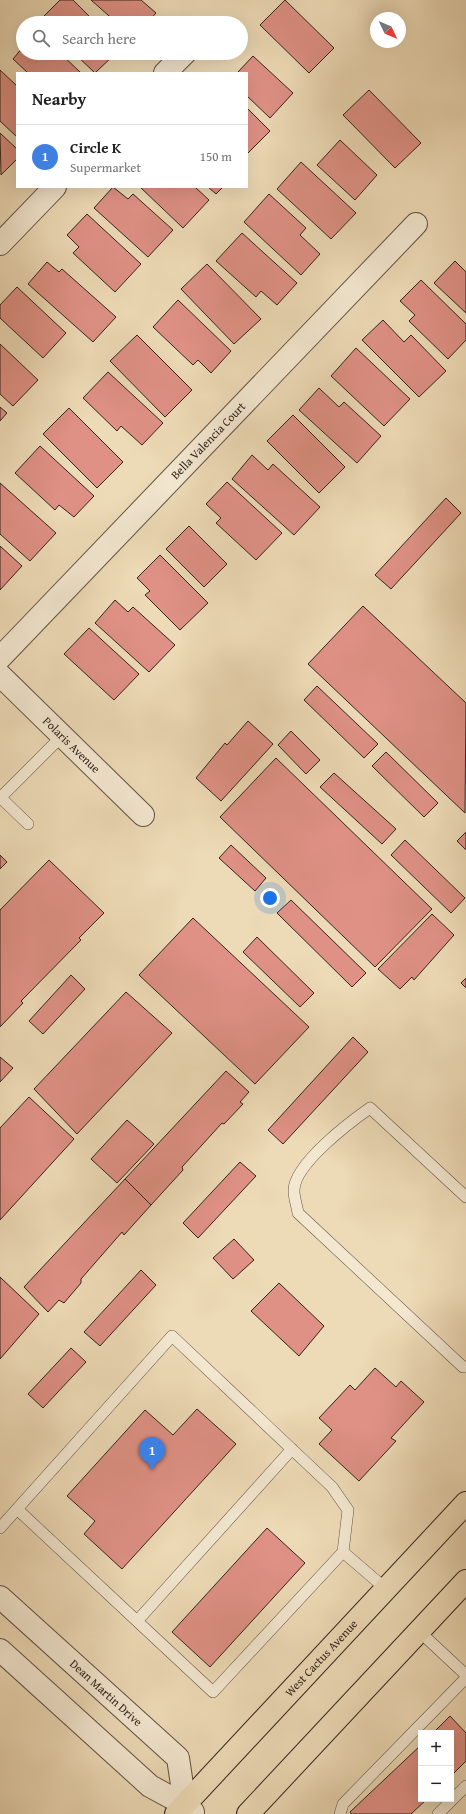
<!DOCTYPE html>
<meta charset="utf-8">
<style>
:root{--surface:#fff;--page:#f6f6f6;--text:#222;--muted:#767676;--line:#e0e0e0;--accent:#2563eb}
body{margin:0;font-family:"Gentium Book Plus",serif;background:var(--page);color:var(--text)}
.controls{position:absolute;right:12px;bottom:12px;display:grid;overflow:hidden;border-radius:0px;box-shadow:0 4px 16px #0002}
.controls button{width:36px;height:36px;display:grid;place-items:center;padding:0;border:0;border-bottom:1px solid var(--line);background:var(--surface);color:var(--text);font:20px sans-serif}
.compass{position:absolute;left:370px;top:12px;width:36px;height:36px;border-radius:50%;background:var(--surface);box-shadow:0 4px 16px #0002;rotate:134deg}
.you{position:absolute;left:270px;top:898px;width:14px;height:14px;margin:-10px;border:3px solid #fff;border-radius:50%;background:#1a73e8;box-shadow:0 0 0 6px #1a73e833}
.badge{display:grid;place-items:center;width:26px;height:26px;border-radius:50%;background:var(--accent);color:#fff;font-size:13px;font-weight:700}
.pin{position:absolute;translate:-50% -33px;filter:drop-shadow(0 1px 2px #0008)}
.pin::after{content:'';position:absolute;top:21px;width:14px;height:12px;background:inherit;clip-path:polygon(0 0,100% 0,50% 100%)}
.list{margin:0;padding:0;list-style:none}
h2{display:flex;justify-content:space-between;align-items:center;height:52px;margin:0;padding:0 16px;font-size:17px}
h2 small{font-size:13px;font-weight:400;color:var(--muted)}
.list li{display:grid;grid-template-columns:26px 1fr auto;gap:12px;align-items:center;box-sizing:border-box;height:64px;padding:0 16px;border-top:1px solid var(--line)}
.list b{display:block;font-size:15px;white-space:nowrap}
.list p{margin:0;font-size:13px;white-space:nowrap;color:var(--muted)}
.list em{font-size:13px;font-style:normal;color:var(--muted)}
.icon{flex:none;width:22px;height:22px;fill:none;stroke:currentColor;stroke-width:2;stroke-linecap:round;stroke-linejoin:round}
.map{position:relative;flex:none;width:466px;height:1814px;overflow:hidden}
.search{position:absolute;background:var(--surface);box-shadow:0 4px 16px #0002;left:16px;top:16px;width:232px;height:44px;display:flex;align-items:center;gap:10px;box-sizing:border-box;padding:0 14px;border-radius:22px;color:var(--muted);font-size:15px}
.panel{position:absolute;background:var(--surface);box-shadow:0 4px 16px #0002;left:16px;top:72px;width:232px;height:116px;border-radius:0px}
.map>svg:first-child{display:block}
.building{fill:#df9185;stroke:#32241e}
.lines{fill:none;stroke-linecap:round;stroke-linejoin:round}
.service-casing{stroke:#615244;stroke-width:12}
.minor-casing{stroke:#615244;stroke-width:24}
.tertiary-casing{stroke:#615244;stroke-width:24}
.primary-casing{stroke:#32241e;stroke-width:24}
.service{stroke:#f3e7d0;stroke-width:11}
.minor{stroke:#f3e7d0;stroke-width:22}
.tertiary{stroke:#f3e7d0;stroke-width:22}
.primary{stroke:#eddab6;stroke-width:22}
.labels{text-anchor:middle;stroke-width:3;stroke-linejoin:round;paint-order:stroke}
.street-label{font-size:12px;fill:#32241e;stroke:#f3e7d0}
</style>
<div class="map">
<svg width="466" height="1814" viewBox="0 0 466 1814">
<rect width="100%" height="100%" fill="#eddab6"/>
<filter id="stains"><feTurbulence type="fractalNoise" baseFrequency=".005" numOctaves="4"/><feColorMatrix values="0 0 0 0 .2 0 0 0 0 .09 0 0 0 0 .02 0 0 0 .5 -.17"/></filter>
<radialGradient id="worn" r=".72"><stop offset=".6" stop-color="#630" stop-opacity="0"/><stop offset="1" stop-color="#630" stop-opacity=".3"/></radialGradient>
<!-- building -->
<path class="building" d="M60 0H73L96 23H45L41 19Z
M91 0H141L156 13 147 23H117Z
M285 0 334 48 309 73 260 25Z
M23 47V53H60L81 73H28L13 59Z
M74 53H116L95 73Z
M253 56 293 93 270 118 247 96V73H237Z
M0 70 17 86V137L0 121Z
M369 90 421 143 395 168 343 115Z
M247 108 270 131 247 154Z
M0 133 17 149V159L1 175Z
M340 140 377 175 355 200 317 165Z
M301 162 356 213 331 239 277 189Z
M113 187 128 199 133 194 173 230 148 257 94 208Z
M140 187H195L209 200 183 228Z
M208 187H223L216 194Z
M269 194 306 228 300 235 320 254 301 275 244 222Z
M87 214 141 264 115 292 73 253 79 247 67 235Z
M242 233 297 283 277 305 261 291 256 297 216 261Z
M455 261 466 272V313L434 283Z
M47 262 59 272 62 269 116 317 93 342 28 284Z
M207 264 261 319 234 344 181 289Z
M421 280 466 324V340L448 359 409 321 415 315 400 301Z
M17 287 66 333 43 358 0 318V305Z
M178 300 231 351 211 373 198 360 193 365 153 327Z
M383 320 404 342 411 335 446 371 419 397 362 340Z
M137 335 192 390 165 417 110 361Z
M0 344 38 380 13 406 0 394Z
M356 348 410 399 384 426 331 376Z
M108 372 163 423 142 445 121 426 117 431 83 398Z
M319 388 339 407 344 402 381 436 357 463 299 410Z
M0 407 7 413 0 421Z
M69 408 123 462 97 488 43 434Z
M293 415 345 467 319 493 267 441Z
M40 446 94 496 74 517 59 505 55 510 15 473Z
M252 455 268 470 273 464 320 507 294 535 232 479Z
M227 482 282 533 256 560 216 523 221 518 206 504Z
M0 483 56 533 30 561 0 534Z
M446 498 461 513 391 589 375 575Z
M189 526 227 564 204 587 166 549Z
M0 546 22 566 0 590Z
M160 555 208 603 180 630 145 595 150 591 137 578Z
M115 600 128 612 133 607 175 645 149 672 95 623Z
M363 606 466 703 465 813 308 664Z
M89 628 139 674 114 700 64 654Z
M317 686 378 744 364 758 304 700Z
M248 721 273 744 221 801 196 778 225 743 227 745Z
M291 731 320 760 306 774 278 745Z
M386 752 438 803 424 817 372 766Z
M276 758 432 909 375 967 220 817Z
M334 773 396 829 382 844 320 787Z
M466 832V850L457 841Z
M405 840 465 898 451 913 391 855Z
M231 845 266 878 255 891 219 858Z
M0 855 7 862 0 869Z
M49 860 104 913 79 938 81 940 21 1001 23 1003 0 1027V910Z
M291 900 366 973 352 987 277 913Z
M432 914 454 935 414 980 412 977 400 989 378 969Z
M193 918 309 1027 255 1084 139 975Z
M257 937 314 993 300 1007 243 952Z
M71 975 85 989 43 1034 29 1021Z
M466 978V988L461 983Z
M126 992 172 1033 77 1134 34 1089Z
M353 1037 368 1052 283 1144 268 1130Z
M0 1057 13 1068 0 1082Z
M226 1071 249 1092 240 1102 243 1104 224 1124 222 1123 182 1167 183 1170 151 1205 125 1179Z
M29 1097 74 1139 0 1220V1128Z
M127 1120 154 1144 117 1183 91 1159Z
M240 1162 256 1176 198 1238 183 1223Z
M125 1179 151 1205 124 1235 122 1232 81 1279V1283L64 1303 59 1300 48 1312 24 1287Z
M234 1239 254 1260 233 1279 213 1258Z
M141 1270 156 1285 100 1346 84 1332Z
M0 1277 39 1314 0 1359Z
M279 1283 324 1326 299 1356 251 1311Z
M71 1348 86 1362 43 1408 28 1394Z
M375 1368 396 1387 401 1381 424 1402 391 1438 396 1441 359 1481 319 1444 332 1430 319 1418 350 1385 355 1390Z
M197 1409 236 1444 122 1569 84 1534 95 1521 67 1496 145 1410 173 1435Z
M267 1528 305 1563 210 1667 172 1632Z
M450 1716 466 1733V1761L451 1776V1733H433Z
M421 1745V1799H427L411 1814H351L350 1812Z"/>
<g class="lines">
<defs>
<path id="service" d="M0 797 28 824
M0 798 63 735
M466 1197 370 1108C350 1122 293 1165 294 1191 294 1198 297 1206 298 1213L463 1367H466
M17 1509 213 1692 343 1552
M0 1528 172 1336 332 1487 348 1510 343 1552 386 1589
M138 1620 292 1449
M420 1632 466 1675
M340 1814 343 1804 466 1678
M438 1814 466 1786"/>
<g id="minor">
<path d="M165 73 185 53"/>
<path d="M0 244 55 187"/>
<path id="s1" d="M0 658 416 224"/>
<path id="s2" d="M0 675 143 815"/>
</g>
<g id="tertiary">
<path id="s3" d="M0 1597 178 1758 185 1805"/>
<path d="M0 1650 150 1786 185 1805 193 1812"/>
</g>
<g id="primary">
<path id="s4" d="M176 1814 466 1503"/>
<path d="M248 1814 466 1581"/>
</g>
</defs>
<!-- service casing -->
<use href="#service" class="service-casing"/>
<!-- minor casing -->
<use href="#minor" class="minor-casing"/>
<!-- tertiary casing -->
<use href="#tertiary" class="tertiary-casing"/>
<!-- primary casing -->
<use href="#primary" class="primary-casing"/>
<!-- service -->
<use href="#service" class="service"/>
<!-- minor -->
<use href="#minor" class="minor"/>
<!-- tertiary -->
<use href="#tertiary" class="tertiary"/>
<!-- primary -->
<use href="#primary" class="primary"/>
</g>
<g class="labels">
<!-- street labels -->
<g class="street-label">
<text dy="4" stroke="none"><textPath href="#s1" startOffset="301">Bella Valencia Court</textPath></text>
<text dy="4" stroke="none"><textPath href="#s2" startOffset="100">Polaris Avenue</textPath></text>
<text dy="4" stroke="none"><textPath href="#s4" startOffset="213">West Cactus Avenue</textPath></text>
<text dy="4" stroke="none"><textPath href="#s3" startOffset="143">Dean Martin Drive</textPath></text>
</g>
</g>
<rect width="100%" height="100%" filter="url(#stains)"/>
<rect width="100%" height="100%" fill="url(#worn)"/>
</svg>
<div class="controls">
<button>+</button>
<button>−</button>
</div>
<svg class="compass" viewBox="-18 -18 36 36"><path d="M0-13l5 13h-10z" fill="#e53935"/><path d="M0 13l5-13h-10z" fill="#767676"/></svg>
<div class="you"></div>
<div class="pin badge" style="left:152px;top:1470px;background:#3f7fe0">1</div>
<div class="search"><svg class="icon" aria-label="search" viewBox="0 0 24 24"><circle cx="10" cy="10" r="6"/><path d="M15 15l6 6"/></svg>Search here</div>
<section class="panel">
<h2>Nearby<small></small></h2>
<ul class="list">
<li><span class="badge" style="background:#3f7fe0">1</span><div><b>Circle K</b><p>Supermarket</p></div><em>150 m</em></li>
</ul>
</section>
</div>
